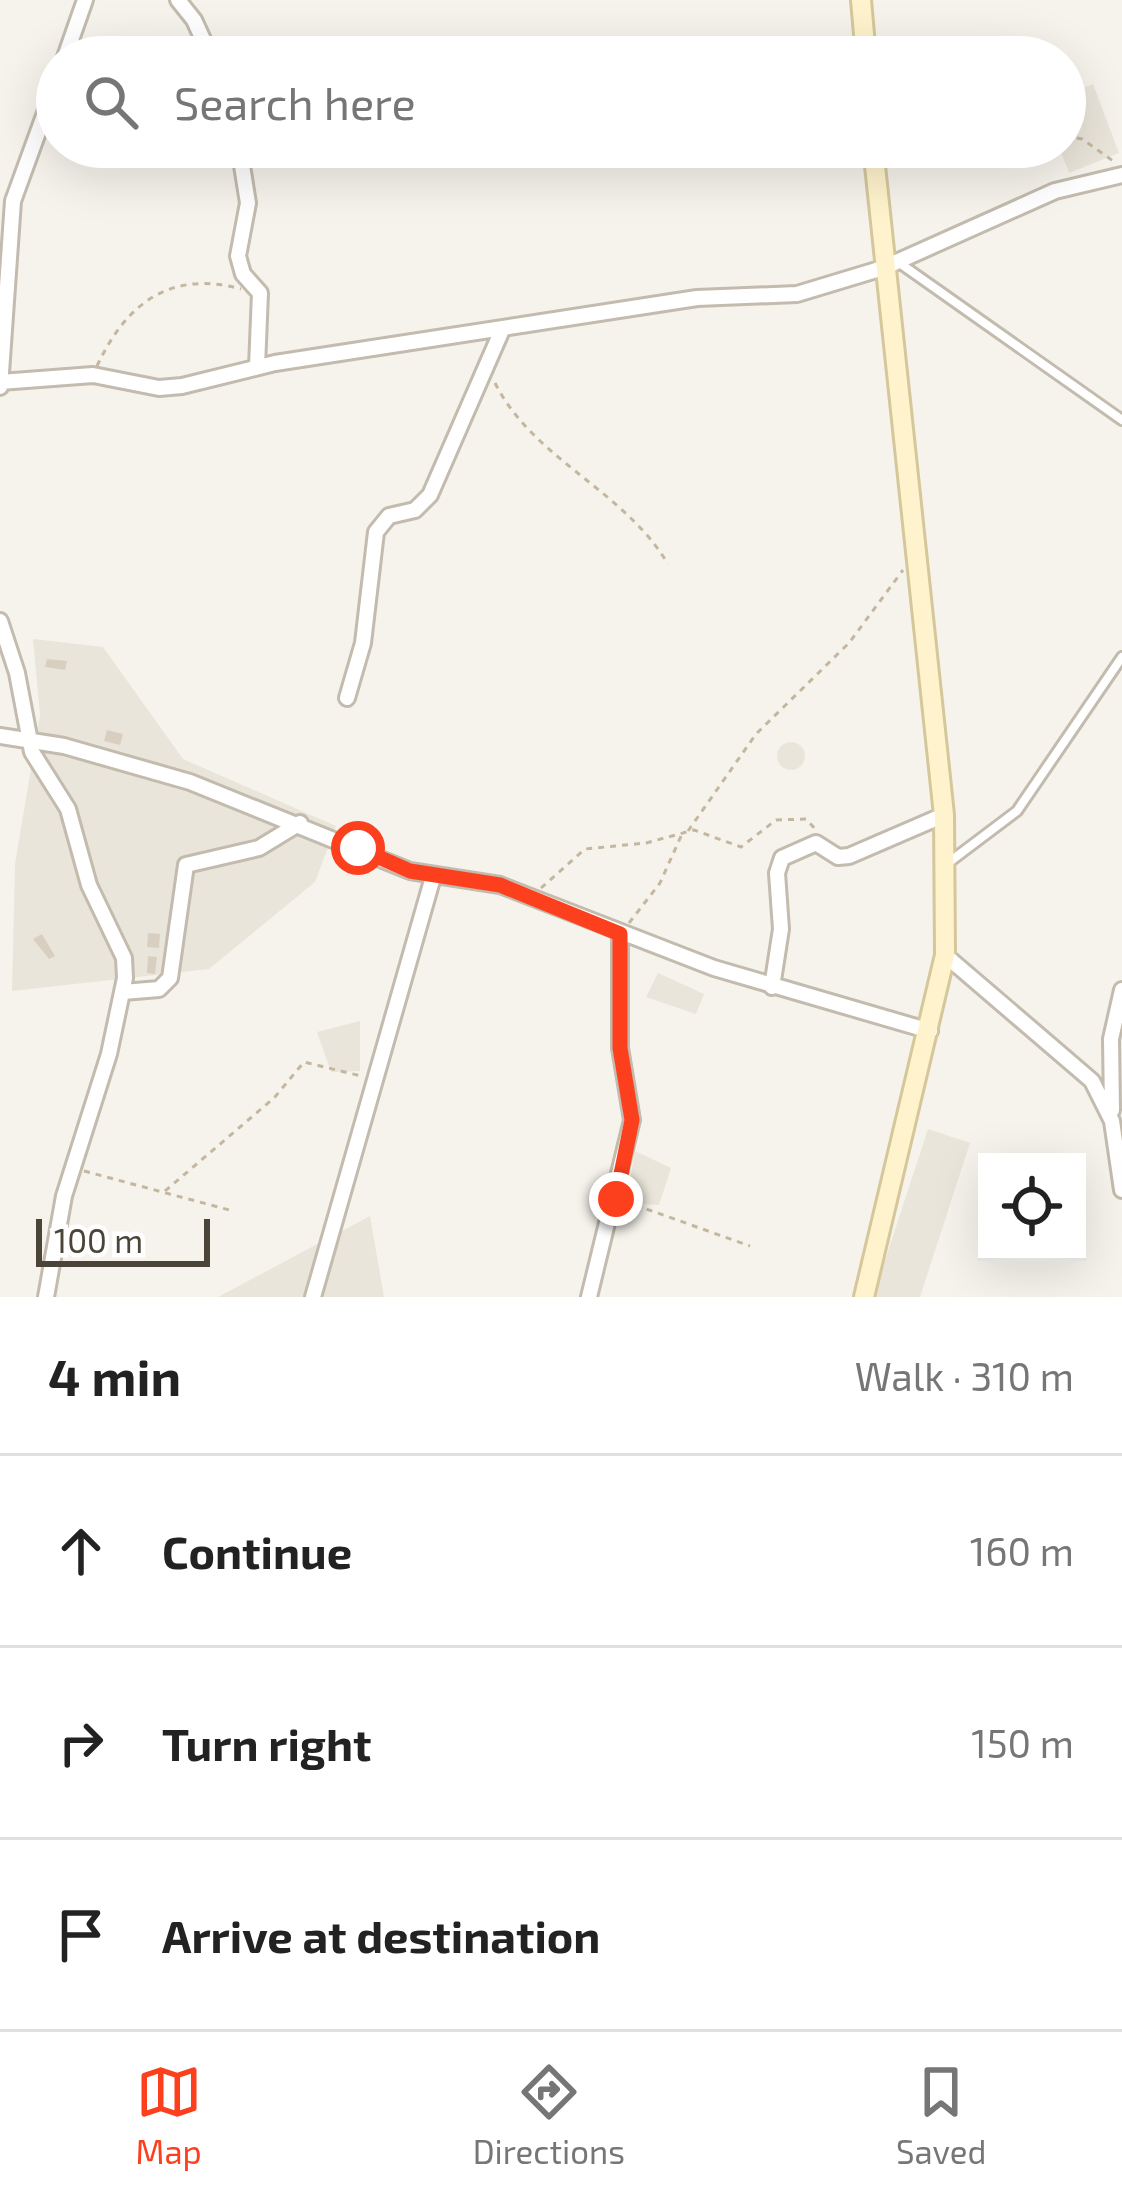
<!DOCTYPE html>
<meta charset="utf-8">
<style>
:root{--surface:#fff;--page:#f6f6f6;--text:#222;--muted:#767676;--line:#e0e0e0;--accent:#fc3f1d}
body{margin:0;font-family:"Exo 2",sans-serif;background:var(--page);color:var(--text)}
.controls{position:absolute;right:36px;bottom:36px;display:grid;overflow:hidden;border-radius:0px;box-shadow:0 12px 48px #0002}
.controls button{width:108px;height:108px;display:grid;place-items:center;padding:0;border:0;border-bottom:3px solid var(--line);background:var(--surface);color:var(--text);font:60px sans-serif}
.scale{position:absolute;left:36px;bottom:30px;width:174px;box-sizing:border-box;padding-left:12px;border:6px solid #4b4439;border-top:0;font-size:33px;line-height:42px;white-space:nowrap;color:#4b4439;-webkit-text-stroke:9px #fff;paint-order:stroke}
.stop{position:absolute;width:36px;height:36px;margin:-27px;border:9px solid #fc3f1d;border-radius:50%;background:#fff}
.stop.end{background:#fc3f1d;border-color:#fff;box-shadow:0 3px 12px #0008}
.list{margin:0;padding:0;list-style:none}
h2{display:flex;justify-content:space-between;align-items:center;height:156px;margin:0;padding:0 48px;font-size:51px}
h2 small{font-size:39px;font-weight:400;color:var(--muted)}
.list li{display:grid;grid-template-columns:78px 1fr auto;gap:36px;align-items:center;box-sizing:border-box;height:192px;padding:0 48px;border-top:3px solid var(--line)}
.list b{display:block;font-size:45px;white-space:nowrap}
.list em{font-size:39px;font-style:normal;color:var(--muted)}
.icon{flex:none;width:66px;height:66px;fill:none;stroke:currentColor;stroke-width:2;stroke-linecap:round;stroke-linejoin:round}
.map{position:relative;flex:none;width:1122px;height:1297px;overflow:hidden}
.search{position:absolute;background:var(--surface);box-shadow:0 12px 48px #0002;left:36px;right:36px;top:36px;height:132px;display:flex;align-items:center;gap:30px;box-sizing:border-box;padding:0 42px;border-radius:66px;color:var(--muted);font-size:45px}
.sheet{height:732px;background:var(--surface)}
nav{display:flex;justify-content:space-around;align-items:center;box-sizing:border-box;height:168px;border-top:3px solid var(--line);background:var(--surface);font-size:33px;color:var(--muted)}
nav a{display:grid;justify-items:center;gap:6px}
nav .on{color:var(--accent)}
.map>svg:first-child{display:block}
.residential{fill:#eae5da}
.building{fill:#d8cfc1}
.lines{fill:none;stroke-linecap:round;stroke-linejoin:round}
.lane-casing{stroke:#c2bbae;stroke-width:14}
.street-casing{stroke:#c2bbae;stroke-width:20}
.secondary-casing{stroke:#d6c79b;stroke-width:24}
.path{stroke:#c4b79f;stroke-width:3;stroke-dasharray:6 6;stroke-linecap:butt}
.lane{stroke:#fff;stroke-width:8}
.street{stroke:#fff;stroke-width:14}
.secondary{stroke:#fff3cd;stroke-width:18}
.route{stroke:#fc3f1d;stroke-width:15}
</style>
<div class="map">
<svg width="1122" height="1297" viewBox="0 0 1122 1297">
<rect width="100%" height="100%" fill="#f6f3ec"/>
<!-- residential -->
<path class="residential" d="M1093 84 1119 153 1069 173 1059 147H1065V95Z
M33 639 103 647 183 759 336 826 315 882 209 969 12 991 15 864 40 715Z
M777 756a14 14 0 1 1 28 0a14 14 0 1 1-28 0Z
M658 973 704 994 696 1014 646 997Z
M360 1021V1071L331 1072 317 1032Z
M928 1129 970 1143 920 1297H873Z
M635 1151 671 1168 659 1205 626 1203Z
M370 1216 384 1297H218Z"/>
<!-- building -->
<path class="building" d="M47 659 67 661 65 670 45 667Z
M107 730 123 734 120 745 104 741Z
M148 933 160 934 159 948 147 947Z
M42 934 55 956 49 959 33 939Z
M148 956 157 957 155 974 147 973Z"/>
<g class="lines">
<defs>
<path id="lane" d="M898 262 1122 420
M948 863 1017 811 1122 657"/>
<path id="street" d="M178 0 194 20 211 57
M65 57 85 0
M239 147 248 203 238 256 243 274 260 293 257 367
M0 382 93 375 159 388 182 386 275 363 697 298 797 294 883 268 1055 191 1122 175
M0 387 13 201 57 80
M0 621 17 673 32 752 68 809 89 885 124 958 125 978 109 1054 64 1196 46 1297
M347 698 363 643 376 532 389 516 415 510 430 495 502 330
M0 736 64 746 190 782 410 871 500 885 714 968 930 1031
M945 955 1092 1081 1112 1121 1122 1190
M772 987 781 929 777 873 782 858 816 843 838 857 849 856 944 815
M123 992 159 989 170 978 186 865 259 848 300 823
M1112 1110 1111 1039 1122 990
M313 1297 433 877
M589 1297 632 1120 620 1048V934"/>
<path id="secondary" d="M861 0 866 57
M864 1297 945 955 944 815 873 147"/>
</defs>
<!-- lane casing -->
<use href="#lane" class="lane-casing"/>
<!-- street casing -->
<use href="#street" class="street-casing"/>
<!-- secondary casing -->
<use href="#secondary" class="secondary-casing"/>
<!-- path -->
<path class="path" d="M1065 136 1082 139 1116 163
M97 366C127 302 171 270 241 289
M495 383C534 460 623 489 668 564
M688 831 756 734 849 643 903 570
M541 888 585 849 646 843 694 830 741 847 776 820 806 819 818 832
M629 923 660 883 682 834
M84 1171 233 1211
M165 1191 274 1098 304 1062 361 1076
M624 1201 750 1246"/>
<!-- lane -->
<use href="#lane" class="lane"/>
<!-- street -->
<use href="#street" class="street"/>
<!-- secondary -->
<use href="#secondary" class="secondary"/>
</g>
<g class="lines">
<!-- route -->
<path class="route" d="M358 848 410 871 500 885 620 934V1048L632 1120 616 1199"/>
</g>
</svg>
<div class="controls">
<button><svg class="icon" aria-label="locate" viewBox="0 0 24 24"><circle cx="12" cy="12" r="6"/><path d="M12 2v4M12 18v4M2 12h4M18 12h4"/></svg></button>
</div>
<div class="scale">100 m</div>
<div class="stop" style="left:358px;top:848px"></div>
<div class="stop end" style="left:616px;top:1199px"></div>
<div class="search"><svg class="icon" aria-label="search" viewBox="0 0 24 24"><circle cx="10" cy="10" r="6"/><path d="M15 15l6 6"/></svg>Search here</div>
</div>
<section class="sheet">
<h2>4 min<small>Walk · 310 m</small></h2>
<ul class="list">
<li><svg class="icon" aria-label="ahead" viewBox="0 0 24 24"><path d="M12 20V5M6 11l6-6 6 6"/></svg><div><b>Continue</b></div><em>160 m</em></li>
<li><svg class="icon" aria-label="right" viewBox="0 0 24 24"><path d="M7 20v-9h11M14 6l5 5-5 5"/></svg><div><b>Turn right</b></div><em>150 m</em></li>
<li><svg class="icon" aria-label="arrive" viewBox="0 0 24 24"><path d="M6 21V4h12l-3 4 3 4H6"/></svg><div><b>Arrive at destination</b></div></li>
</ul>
</section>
<nav>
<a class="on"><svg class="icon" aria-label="map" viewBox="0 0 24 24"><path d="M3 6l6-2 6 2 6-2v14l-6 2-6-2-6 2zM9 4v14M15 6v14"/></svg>Map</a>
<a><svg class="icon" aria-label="directions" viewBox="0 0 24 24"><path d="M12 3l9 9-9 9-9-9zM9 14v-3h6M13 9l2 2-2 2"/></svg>Directions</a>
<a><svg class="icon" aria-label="saved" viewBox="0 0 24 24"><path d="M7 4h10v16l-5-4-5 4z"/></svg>Saved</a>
</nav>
